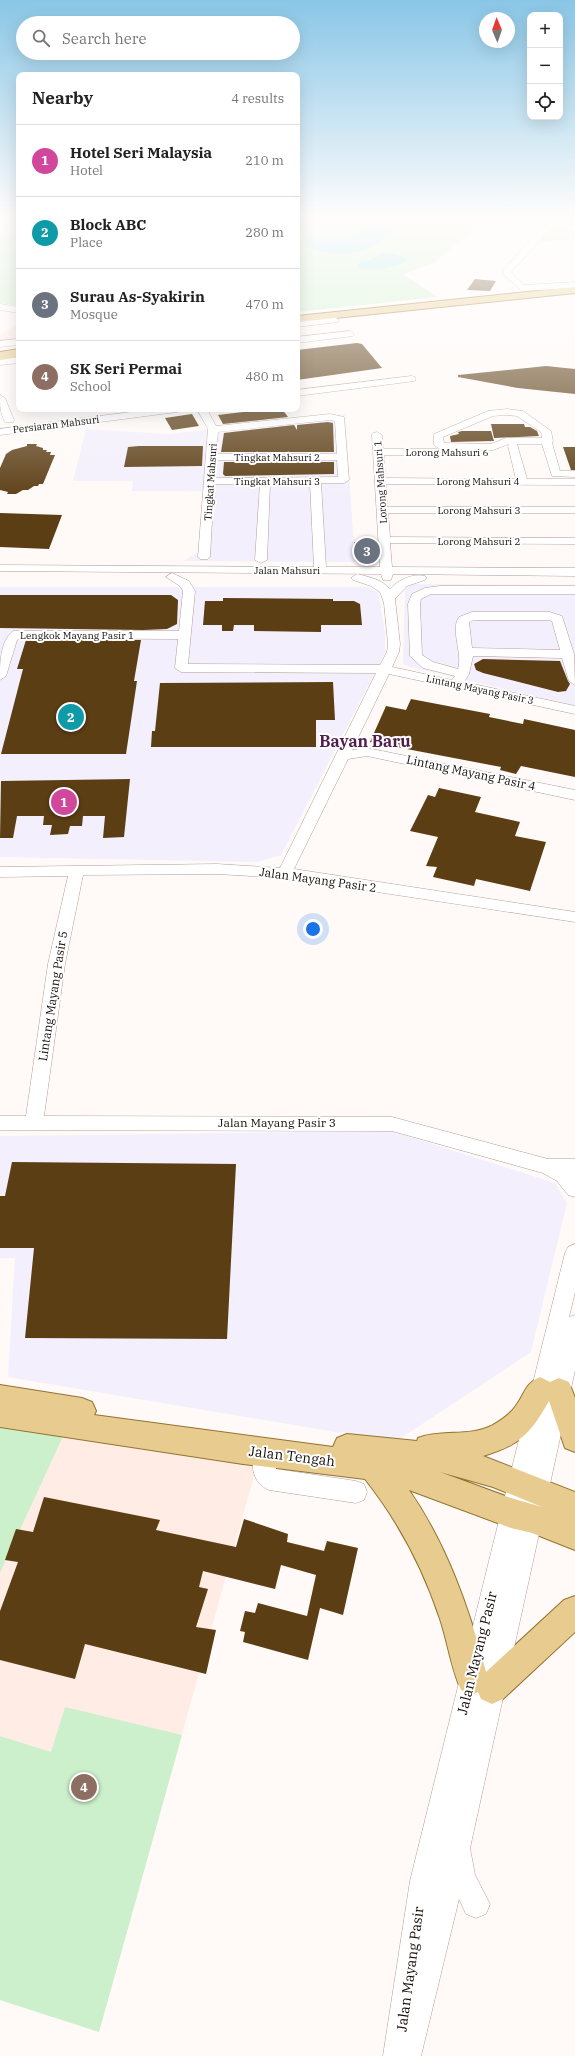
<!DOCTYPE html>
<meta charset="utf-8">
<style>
:root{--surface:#fff;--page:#f6f6f6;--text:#222;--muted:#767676;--line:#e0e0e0;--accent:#b45309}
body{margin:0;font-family:"IBM Plex Serif",serif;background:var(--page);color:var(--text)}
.controls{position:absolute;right:12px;top:12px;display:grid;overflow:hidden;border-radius:8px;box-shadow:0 4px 16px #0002}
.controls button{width:36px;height:36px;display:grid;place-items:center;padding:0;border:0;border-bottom:1px solid var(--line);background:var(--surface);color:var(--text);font:20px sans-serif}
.compass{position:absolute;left:479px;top:12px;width:36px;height:36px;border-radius:50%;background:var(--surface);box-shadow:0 4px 16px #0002;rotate:358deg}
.you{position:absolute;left:313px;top:929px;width:14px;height:14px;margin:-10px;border:3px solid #fff;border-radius:50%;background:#1a73e8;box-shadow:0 0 0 6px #1a73e833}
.badge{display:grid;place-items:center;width:26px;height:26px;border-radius:50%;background:var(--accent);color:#fff;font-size:13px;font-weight:700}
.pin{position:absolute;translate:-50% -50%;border:2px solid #fff;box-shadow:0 1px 4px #0006}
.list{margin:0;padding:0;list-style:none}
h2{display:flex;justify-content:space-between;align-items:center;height:52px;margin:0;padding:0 16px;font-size:17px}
h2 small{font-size:13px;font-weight:400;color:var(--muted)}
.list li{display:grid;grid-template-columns:26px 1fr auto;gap:12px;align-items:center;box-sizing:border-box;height:72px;padding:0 16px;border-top:1px solid var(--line)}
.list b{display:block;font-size:15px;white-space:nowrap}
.list p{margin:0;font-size:13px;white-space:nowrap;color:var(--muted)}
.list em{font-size:13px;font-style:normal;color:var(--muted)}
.icon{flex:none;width:22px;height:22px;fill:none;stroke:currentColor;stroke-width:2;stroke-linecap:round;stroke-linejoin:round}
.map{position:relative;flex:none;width:575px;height:2056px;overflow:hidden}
.search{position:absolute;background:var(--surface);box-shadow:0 4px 16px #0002;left:16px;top:16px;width:284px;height:44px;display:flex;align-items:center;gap:10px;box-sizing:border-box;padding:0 14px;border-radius:22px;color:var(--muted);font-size:15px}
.panel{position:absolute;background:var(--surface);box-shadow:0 4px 16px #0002;left:16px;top:72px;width:284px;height:340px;border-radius:8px}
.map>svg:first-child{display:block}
.commercial{fill:#f3effc}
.built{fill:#ffede5}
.green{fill:#cbf0cb}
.water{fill:#9be1e3}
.building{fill:#5c3e15}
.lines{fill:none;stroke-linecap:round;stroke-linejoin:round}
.minor-casing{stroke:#b39e96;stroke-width:1}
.major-casing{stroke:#94722f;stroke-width:2}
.minor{fill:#fff;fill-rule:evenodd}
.major{fill:#e8cb8e;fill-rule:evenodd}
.labels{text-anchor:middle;stroke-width:4;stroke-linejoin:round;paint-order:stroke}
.far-street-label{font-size:10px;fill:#160f0c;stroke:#fff}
.street-label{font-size:12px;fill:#160f0c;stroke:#fff}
.near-street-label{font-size:14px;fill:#160f0c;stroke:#fff}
.district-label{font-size:16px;font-weight:bold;fill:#501d4c;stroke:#fff}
</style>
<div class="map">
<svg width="575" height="2056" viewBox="0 0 575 2056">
<rect width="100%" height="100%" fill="#fffaf8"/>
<!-- commercial -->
<path class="commercial" d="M345 414 355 562 183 561 199 552 205 491H132L133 481H73L86 429 169 434Z
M405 584 575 585V706L403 665Z
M0 587H367L378 592 385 633V653L281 855 257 862 0 857Z
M391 1131 555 1183 567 1203 531 1352 395 1442 8 1377 15 1258H0V1136Z"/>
<!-- built -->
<path class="built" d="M19 323V339L0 341V335Z
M0 1424 259 1458 99 2032 0 2000Z"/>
<!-- green -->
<path class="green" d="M0 216H19V306L0 303Z
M297 216H469L474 229 435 262 403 274 437 297 297 312Z
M550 227 575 231V239L534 242Z
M0 1424 65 1432 0 1573Z
M65 1707 182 1735 99 2032 0 2000V1736L51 1752Z"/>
<!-- water -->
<path class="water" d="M368 226H382L392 229 391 235C364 255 336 260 305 246V238L350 237Z
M380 253H390L406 258V261C396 267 370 273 359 268V262L371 260Z"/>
<!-- building -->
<path class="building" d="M475 279 496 281 490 291 467 290Z
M357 343 362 344 382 368 297 380V350Z
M546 366 575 369V394L518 388 458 377V375Z
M269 409H282L288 417 223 424 218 415Z
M192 414 199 426 172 430 165 418Z
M328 422 333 423 334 452H221L224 433 294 425 297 430V425Z
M491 424H524L525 427H530L537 431 539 436 494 438Z
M462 431H491L494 441 451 442 450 436 459 434 458 432Z
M27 444H37L36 446 43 448V450H47L46 452H51L50 455H55L43 484H39L38 486H34L28 490H23L16 494H7L8 492 0 490V468L6 454 12 450 27 446Z
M139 446H203L202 466 124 467 128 447Z
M563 447H575V470H571Z
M224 462H334V474L225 476 223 474Z
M0 513 62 515 49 549 0 547Z
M354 542 376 548V557L356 553Z
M0 595H171L178 600 177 624 167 629 143 630 0 628Z
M223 598 333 599V601H354L360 604 362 625H321V632L254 631V625H234L233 631H222V625H203L205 601H223Z
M26 640H141L134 681H137L126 754H1L23 669H17Z
M483 659 560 661 568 681 570 684 566 691 558 692 483 673 476 670 474 664Z
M333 682 335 720H316V747H151L152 731H155L160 683Z
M411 699 490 714 489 717 523 724 524 719 575 730V777L521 766 516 774 500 770 501 767 370 742 386 706 406 710Z
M130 779 124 837 103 838 105 816H83L82 826H70L68 834 50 835 52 825H43L44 816H17L13 838H0L1 781Z
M439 788 481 797 475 812 520 822 515 836 546 842 530 891 476 879 474 886 433 877 437 867 426 866 438 837 410 831 428 795 435 797Z
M12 1162 236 1164 227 1339 25 1338 34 1248H0V1196H5Z
M44 1497 160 1520 156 1530 236 1547 244 1519 288 1534 287 1542 324 1551 327 1541 358 1548 343 1615 320 1608 308 1660 243 1642 245 1632 240 1631 245 1611 255 1613 258 1603 307 1616 316 1575 281 1565 275 1589 203 1571 199 1587 208 1589 196 1627 216 1630 206 1674 85 1644 75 1679 0 1660V1611L18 1562 5 1560 16 1529 33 1532Z"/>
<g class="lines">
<defs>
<path id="minor" d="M512 216H527L575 226V230L553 226 511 272 524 285 575 282V288L522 291 503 274V270L546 224Z
M0 304 19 307V313L0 310Z
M335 317 339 320 338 322 297 327V321Z
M350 331 354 334 353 336 297 343V337Z
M19 339V345L0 347V341Z
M19 357V363L0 365V359Z
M412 376 415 377V381L297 396V390Z
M0 395 5 398 14 420 13 422H5C0 413 0 405 0 395Z
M154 409H182L177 412 0 435V429Z
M197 409H207L216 426 330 414 344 417 349 480 344 483H321L326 567H380L372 435 373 433 377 432 382 435 383 449H440L434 445V434L488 411 507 409 523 411 551 431 553 441 552 443 560 471H575V477L552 476 542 444H517L527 479H575V485L386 484 387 507H575V513H388L390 537 575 538V544L390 543 392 567 575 568V576L393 574 391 580H383L381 574 0 571V565L314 567 310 483 270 484 267 560 261 563 255 560 260 484H214L210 557 208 559H200L198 557 208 429ZM507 415 517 416 541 432 542 438H506L491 444 444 443 443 437 493 416ZM330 420 335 421 337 454H216L218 432ZM509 444 508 446 516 479 385 478 384 455H452L456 454V450H493ZM216 460H337L338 477 215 478Z
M172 573 189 581 195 591 188 664 380 665 387 652 388 644 384 603 380 592 371 586 353 580 351 578 357 574C369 577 381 579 390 589 398 580 413 573 425 576L427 578 425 580 407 586 395 599 400 644 399 652 392 667 452 680 455 676 423 668 410 656 408 604 412 594 425 588 440 586H575V594H431L421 599 420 604 422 655 433 662 458 669C463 653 450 630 459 617L472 612H550L562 616 574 654 575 685 569 681 562 658 473 656 469 674 464 682 575 706V714L389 674 352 750 367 748 575 790V800L367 756 348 759 294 869 575 912V922L285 878 217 874 83 875 65 964 44 1116 392 1117 548 1159H575V1197L568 1195 557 1181 543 1173 392 1131 0 1130V1116H26L48 964 68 876 0 877V867L217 864 280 868 376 673 181 672 175 668 178 639 20 638 17 640 6 676 0 680C0 663 0 642 13 631H179L183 591 180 586 166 577ZM474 620H549L552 621 560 650 472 648 469 622Z
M575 1244V1292L569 1317 575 1315V1370L470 1848 475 1875 490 1904 486 1914 476 1918 466 1914 459 1899 421 2056H383L410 1881 565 1253 568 1247Z
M265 1441 273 1444 276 1452V1469L356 1481 364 1484 367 1492 364 1500 356 1503 269 1490C250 1482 250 1461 257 1444Z"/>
<path id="major" d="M575 287V293L297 322V316Z
M19 349V357L0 360V352Z
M540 1377 550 1382 559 1378 569 1382 575 1398V1452L565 1448 549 1401C531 1433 519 1446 483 1456L575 1492V1550L532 1533 511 1528 409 1490C447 1545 469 1608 486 1672L564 1600 575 1596V1632L503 1699 492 1704 481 1699 478 1692 472 1695 461 1690C451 1668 448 1643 440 1619 423 1568 399 1522 365 1479L243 1464 0 1427V1385L82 1398 92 1402 96 1411 94 1415 333 1447 337 1438 347 1434 417 1441 418 1438C441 1429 468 1437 491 1426 500 1421 509 1415 515 1407 525 1394 525 1383 540 1377ZM440 1472 493 1487 542 1507 511 1498Z"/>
</defs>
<!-- minor casing -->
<use href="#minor" class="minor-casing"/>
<!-- major casing -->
<use href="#major" class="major-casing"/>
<!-- minor -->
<use href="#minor" class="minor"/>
<!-- major -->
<use href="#major" class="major"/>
</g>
<!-- sky -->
<linearGradient id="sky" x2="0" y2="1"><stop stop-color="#89c6e6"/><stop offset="0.43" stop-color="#fffdfc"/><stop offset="1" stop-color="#fffdfc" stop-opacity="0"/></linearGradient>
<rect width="575" height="504" fill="url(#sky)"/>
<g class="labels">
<!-- far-street labels -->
<g class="far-street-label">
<text transform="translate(56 424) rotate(-7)" y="4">Persiaran Mahsuri</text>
<text x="447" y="456">Lorong Mahsuri 6</text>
<text x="277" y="461">Tingkat Mahsuri 2</text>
<text x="277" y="485">Tingkat Mahsuri 3</text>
<text x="478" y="485">Lorong Mahsuri 4</text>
<text transform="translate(210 482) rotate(-86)" y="4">Tingkat Mahsuri</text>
<text transform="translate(380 482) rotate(-94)" y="4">Lorong Mahsuri 1</text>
<text x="479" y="514">Lorong Mahsuri 3</text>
<text x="479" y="545">Lorong Mahsuri 2</text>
<text x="287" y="574">Jalan Mahsuri</text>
<text x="77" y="639">Lengkok Mayang Pasir 1</text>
<text transform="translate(480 689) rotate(12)" y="4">Lintang Mayang Pasir 3</text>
</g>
<!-- street labels -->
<g class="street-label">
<text transform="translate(471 773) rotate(12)" y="4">Lintang Mayang Pasir 4</text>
<text transform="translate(318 880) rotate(8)" y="4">Jalan Mayang Pasir 2</text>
<text transform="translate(53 996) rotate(-81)" y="4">Lintang Mayang Pasir 5</text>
<text x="277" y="1127">Jalan Mayang Pasir 3</text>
</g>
<!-- near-street labels -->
<g class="near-street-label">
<text transform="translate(292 1456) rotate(7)" y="5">Jalan Tengah</text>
<text transform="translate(477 1653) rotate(-76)" y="5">Jalan Mayang Pasir</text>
<text transform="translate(410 1969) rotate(-82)" y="5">Jalan Mayang Pasir</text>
</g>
<!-- district labels -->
<g class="district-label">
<text x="365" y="747">Bayan Baru</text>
</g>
</g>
</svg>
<div class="controls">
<button>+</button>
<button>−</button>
<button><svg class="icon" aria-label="locate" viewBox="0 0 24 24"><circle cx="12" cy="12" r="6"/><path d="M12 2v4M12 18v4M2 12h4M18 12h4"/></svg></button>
</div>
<svg class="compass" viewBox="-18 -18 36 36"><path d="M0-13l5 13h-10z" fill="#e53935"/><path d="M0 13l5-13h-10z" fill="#767676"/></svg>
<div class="you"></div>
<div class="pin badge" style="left:64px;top:802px;background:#d1479c">1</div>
<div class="pin badge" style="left:71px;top:717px;background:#0f9aa8">2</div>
<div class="pin badge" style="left:367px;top:551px;background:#6b7280">3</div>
<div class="pin badge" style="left:84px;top:1787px;background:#8d6e63">4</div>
<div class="search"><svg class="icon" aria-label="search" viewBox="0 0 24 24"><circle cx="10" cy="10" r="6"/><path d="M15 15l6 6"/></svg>Search here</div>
<section class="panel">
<h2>Nearby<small>4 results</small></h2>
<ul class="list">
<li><span class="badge" style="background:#d1479c">1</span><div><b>Hotel Seri Malaysia</b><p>Hotel</p></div><em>210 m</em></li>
<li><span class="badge" style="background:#0f9aa8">2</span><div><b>Block ABC</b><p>Place</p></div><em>280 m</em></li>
<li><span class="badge" style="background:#6b7280">3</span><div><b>Surau As-Syakirin</b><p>Mosque</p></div><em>470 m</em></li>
<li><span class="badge" style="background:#8d6e63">4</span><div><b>SK Seri Permai</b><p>School</p></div><em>480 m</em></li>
</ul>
</section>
</div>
